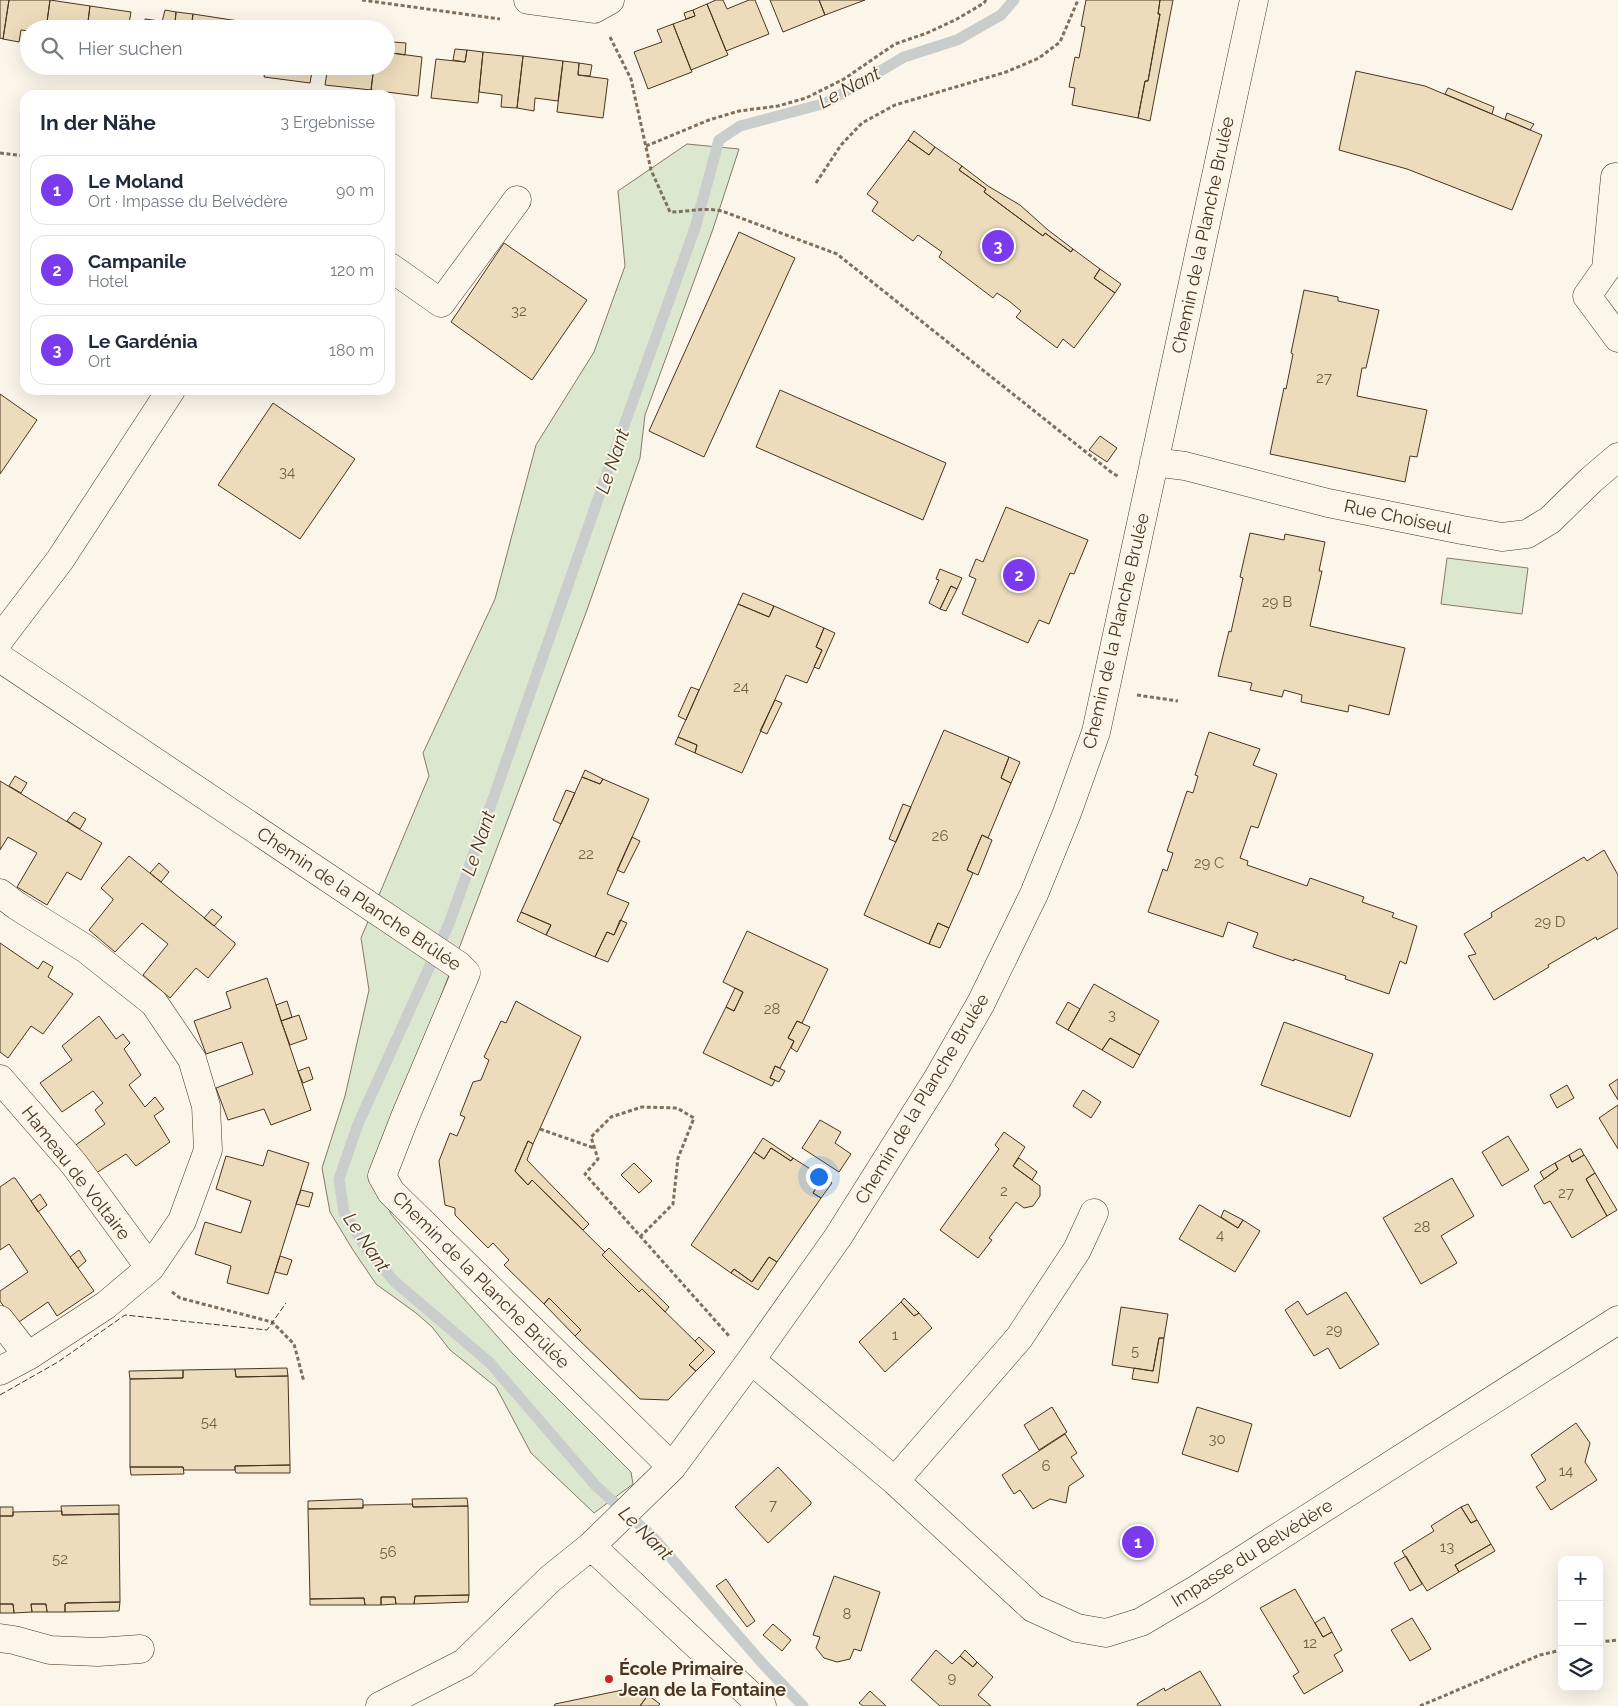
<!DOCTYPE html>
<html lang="de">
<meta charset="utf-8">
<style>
:root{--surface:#fff;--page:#f2f2f3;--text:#1f2937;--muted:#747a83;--line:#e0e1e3;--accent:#7c3aed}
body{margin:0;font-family:Raleway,sans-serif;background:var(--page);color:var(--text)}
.controls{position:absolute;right:15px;bottom:15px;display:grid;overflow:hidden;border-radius:10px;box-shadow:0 5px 20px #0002}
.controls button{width:45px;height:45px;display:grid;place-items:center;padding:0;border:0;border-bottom:1px solid var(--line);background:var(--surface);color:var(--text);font:25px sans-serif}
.you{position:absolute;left:818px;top:1176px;width:18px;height:18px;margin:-12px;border:4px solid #fff;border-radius:50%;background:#1a73e8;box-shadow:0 0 0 8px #1a73e833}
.badge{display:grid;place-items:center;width:32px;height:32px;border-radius:50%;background:var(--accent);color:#fff;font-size:16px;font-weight:700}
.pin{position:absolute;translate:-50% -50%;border:2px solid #fff;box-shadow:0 1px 5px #0006}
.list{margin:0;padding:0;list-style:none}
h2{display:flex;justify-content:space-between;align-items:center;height:65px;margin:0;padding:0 20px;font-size:21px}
h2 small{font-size:16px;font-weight:400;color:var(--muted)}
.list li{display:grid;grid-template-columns:32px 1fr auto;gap:15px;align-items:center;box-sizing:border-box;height:70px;margin:0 10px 10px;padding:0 10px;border:1px solid var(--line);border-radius:15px}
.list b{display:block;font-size:19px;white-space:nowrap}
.list p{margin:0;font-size:16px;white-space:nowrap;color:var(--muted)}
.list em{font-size:16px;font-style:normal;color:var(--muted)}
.icon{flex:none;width:28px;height:28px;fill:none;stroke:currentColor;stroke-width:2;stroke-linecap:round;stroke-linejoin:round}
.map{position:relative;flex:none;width:1618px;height:1706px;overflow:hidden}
.search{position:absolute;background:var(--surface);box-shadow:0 5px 20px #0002;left:20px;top:20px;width:375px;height:55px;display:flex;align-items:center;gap:12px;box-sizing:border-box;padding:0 18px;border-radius:28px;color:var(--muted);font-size:19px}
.panel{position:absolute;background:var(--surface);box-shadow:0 5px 20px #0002;left:20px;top:90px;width:375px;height:305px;border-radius:15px}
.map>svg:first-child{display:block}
.green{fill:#dce7d0;stroke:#887966}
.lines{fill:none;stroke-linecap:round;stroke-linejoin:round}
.stream{stroke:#c9cecd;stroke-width:11}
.building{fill:#ecdcbc;stroke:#4a3520}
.minor-casing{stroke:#4a3520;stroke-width:29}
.path{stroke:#7f6f5c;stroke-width:3;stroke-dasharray:4 2.5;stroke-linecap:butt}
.minor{stroke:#fbf6e9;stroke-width:28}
.fence{stroke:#4a3520;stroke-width:1;stroke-dasharray:6 2.5;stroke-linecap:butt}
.poi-dot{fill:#c62828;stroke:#fbf6e9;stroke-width:2}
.labels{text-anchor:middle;stroke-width:4;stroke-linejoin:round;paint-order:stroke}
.number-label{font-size:15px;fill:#725f47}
.street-label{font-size:18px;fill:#4a3520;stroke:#fbf6e9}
.poi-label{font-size:18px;font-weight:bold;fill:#4a3520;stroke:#fbf6e9;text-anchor:start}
.water-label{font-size:19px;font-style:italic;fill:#4a3520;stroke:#fbf6e9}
</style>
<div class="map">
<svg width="1618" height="1706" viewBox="0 0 1618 1706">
<rect width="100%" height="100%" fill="#fbf6e9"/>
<!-- green -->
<path class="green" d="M687 144 739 149 713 229 645 415 640 458 587 610 373 1176 391 1214 432 1263 513 1354 631 1472 633 1484 594 1513 531 1453 496 1387 450 1350 432 1327 416 1313 376 1284 353 1250 330 1212 322 1168 345 1096 369 990 361 938 429 776 423 753 495 599 536 445 594 352 625 266 618 191Z
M1447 558 1528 568 1522 614 1441 604Z"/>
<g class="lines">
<!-- stream -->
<path class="stream" d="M803 1706 762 1663 653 1537 596 1486 490 1363 394 1281 368 1251 344 1213 339 1179 358 1124 448 926 459 896 611 462 695 228 719 140 740 126 826 103 904 57 957 40 1001 15 1014 0"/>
</g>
<!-- building -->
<path class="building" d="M0 0H9L3 39 0 38Z
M9 0H50L46 29H29V31L21 30 19 42 3 39Z
M50 0 90 6 87 29H46Z
M716 0H723L727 9 749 0H755L769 34 726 51 707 4Z
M770 0H819L825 15 783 32Z
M819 0H865L825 15Z
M1086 0H1160L1158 14H1160L1148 81H1145L1138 118 1072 105 1075 88 1069 87 1075 57 1079 58 1085 27 1081 26Z
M1160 0H1173L1150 121 1138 118 1145 81H1148L1160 14H1158Z
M707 4 728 55 691 70 673 24 695 16 693 10Z
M90 6 131 12 128 29H87Z
M165 10 176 12 175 23 162 22Z
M693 10 695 16 686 19 684 13Z
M176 12 193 14 191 29H144L145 19 175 23Z
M193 14 232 20 231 29H191Z
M232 20 272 26V29H231Z
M673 24 692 72 648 89 634 52 662 42 657 30Z
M386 41 393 42 392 53 422 57 418 96 371 90 374 66H386Z
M393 42 406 43 405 55 392 53Z
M455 49 467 50 465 62 453 60Z
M467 50 483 52 478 103 431 98 436 59 465 62Z
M483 52 523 56 517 108 501 107 502 95 479 92Z
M523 56 563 61 558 101 535 98 534 111 517 108Z
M563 61 579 63 578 75 608 79 603 118 557 112Z
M579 63 592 65 590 76 578 75Z
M209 66H226L225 72 208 69Z
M226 66H243L242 74 225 72Z
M266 66H313L310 83 264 77Z
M328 66H374L371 90 325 85Z
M1356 71 1425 86 1542 135 1512 210 1407 169 1339 150Z
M1448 88 1494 107 1492 114 1445 94Z
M1507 113 1534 124 1530 130 1505 119Z
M914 131 935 147 929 155 908 140Z
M908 140 929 155 935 147 962 166 959 170 986 189 984 192 1043 236 1045 233 1071 252 1073 249 1100 269 1094 278 1115 293 1074 348 1063 339 1057 348 1016 317 1021 311 1009 301 997 293 993 298 939 257 942 252 918 235 913 241 872 211 878 202 867 194Z
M962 166 988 186 1020 205 1048 230 1073 249 1071 252 1045 233 1043 236 984 192 986 189 959 170Z
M739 232 795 258 704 457 649 431Z
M504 243 587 300 532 380 451 322Z
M1100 269 1121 284 1115 293 1094 278Z
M1304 290 1338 297V301L1379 310 1366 368H1362L1357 396 1427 410 1417 457 1410 456 1405 482 1270 454 1284 388 1286 389 1293 354 1291 353Z
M780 390 946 463 923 520 756 447Z
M0 394 37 420 0 474Z
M273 403 355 459 300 539 218 485Z
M1100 436 1117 448 1107 462 1089 450Z
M1006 507 1088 540 1074 574 1070 573 1049 624 1039 620 1028 643 962 614 976 579 969 576 976 559 983 562Z
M1250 533 1284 540 1285 534 1325 542 1319 571H1322L1310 626 1405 648 1389 715 1349 705 1348 712 1301 702 1302 695 1284 690 1282 697 1250 690 1252 683 1218 676 1229 631 1231 632 1243 578 1240 577Z
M940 569 962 578 957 589 951 586 940 609 929 603 939 580 936 579Z
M951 586 957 589 946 611 940 609Z
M743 593 774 606 769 617 738 604Z
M738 604 769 617 774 606 824 628 816 647 822 650 807 683 786 675 742 773 695 753 697 745 678 737Z
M824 628 835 633 819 669 814 667 822 650 816 647Z
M691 687 699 690 686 720 678 716Z
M775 700 782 703 767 734 760 731Z
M944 730 1009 757 1001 778 1011 783 988 838 982 835 967 870 973 873 949 928 938 923 929 944 864 915Z
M1209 732 1260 749 1253 765 1277 774 1258 828 1251 826 1240 858 1248 861 1247 865 1307 886 1310 878 1364 897 1362 902 1394 913 1392 917 1417 926 1406 964 1400 961 1389 994 1345 979 1346 976 1294 959V961L1253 947 1258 933 1228 922 1223 937 1148 912 1163 869 1167 871 1173 853 1167 851 1187 791 1193 793 1198 776 1195 775Z
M678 737 697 745 695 753 675 744Z
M1009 757 1020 762 1011 783 1001 778Z
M585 770 603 779 600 784 582 777Z
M15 776 27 783 21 793 9 786Z
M582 777 600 784 603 779 649 799 607 894 629 903 614 935 607 932 595 957 546 935 551 925 521 912Z
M0 781 102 843 81 880 67 872 47 905 17 887 37 853 8 837 0 850Z
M566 790 575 793 561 824 553 820Z
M903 804 911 807 896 842 889 839Z
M74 812 86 819 80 829 67 821Z
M982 835 992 840 978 875 967 870Z
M632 837 640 841 624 873 617 870Z
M1604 850 1618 875V928L1597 940 1596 937 1548 965 1549 967 1494 1000 1468 956 1476 954 1464 934 1492 917 1491 913 1584 857 1587 861Z
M129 856 235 943V945L208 978 196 968 170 998 143 975 168 944 142 923 115 952 89 930 113 900V899L101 888Z
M159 863 169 872 161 882 150 873Z
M212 909 222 917 214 926 204 918Z
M521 912 551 925 546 935 517 921Z
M620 920 627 923 608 962 595 957 607 932 614 935Z
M938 923 949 928 940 948 929 944Z
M747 931 828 969 802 1023 797 1021 788 1038 794 1041 780 1068 775 1066 770 1078 775 1080 772 1086 703 1053 726 1007 734 1011 743 992 723 982Z
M0 943 38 969 43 961 53 967 48 977 73 994 43 1034 31 1026 8 1058 0 1052Z
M267 978 311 1110 271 1125 264 1109 228 1120 216 1088 253 1074 242 1042 206 1054 194 1021 231 1008 226 992Z
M1094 984 1159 1021 1140 1055 1110 1038 1102 1050 1068 1030Z
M735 988 743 992 734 1011 726 1007Z
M287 1001 292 1017 281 1021 276 1005Z
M516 1001 581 1037 533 1144 528 1141 515 1171 528 1185 532 1180 605 1252 602 1255 639 1292 642 1289 704 1350 689 1365 696 1371 668 1400 640 1399 575 1336 581 1330 549 1298 544 1304 504 1265 509 1260 493 1243 488 1248 455 1215V1208L445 1205 439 1161 450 1133 457 1136 465 1117 460 1115 473 1082 481 1080 489 1060 484 1057 501 1021 506 1023Z
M1068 1002 1080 1009 1068 1030 1056 1023Z
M299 1015 307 1039 290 1045 281 1021Z
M99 1016 116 1039 123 1034 130 1043 124 1049 141 1075 129 1085 145 1107 155 1097 164 1109 154 1116 170 1142 136 1166 126 1154 93 1175 73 1147 105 1124 95 1110 103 1103 93 1091 62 1112 40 1083 72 1060 62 1046Z
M797 1021 810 1027 797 1052 791 1048 794 1041 788 1038Z
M1284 1022 1373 1054 1350 1117 1261 1085Z
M1110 1038 1140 1055 1133 1068 1102 1050Z
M775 1066 785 1071 779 1082 770 1078Z
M309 1067 313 1079 303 1083 298 1071Z
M1618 1079V1100L1609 1085Z
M1567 1085 1574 1098 1557 1108 1550 1095Z
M1083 1090 1101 1102 1091 1118 1073 1106Z
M1618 1105V1149L1599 1118Z
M820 1120 841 1132 835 1143 851 1154 839 1172 802 1148Z
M1004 1132 1025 1147 1013 1166 1040 1186V1196L1033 1206 1024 1208 1016 1202 989 1238 992 1240 978 1258 940 1230 999 1149 995 1145Z
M1508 1136 1529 1170 1502 1186 1482 1152Z
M763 1138 793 1158 791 1161 771 1148 764 1159 754 1152Z
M528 1141 533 1144 527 1160 589 1224 583 1230 532 1180 528 1185 515 1171Z
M771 1148 791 1161 793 1158 823 1177 813 1193 821 1198 777 1262 769 1257 752 1282 734 1269 731 1273 691 1245 754 1152 764 1159Z
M1579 1149H1581L1584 1155 1572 1162 1569 1155Z
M268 1150 309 1163 268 1294 227 1283 231 1266 195 1254 205 1222 241 1233 251 1201 216 1189 226 1156 263 1166Z
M1569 1155 1572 1162 1584 1155 1585 1156 1595 1173 1586 1179 1607 1216 1572 1238 1550 1201 1544 1204 1534 1186 1558 1169 1555 1163Z
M1019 1158 1037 1172 1032 1180 1013 1166Z
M634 1163 652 1181 639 1193 621 1175Z
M1555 1163 1558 1169 1544 1179 1540 1172Z
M1595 1173 1617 1210 1607 1216 1586 1179Z
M823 1177 832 1183 821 1198 813 1193Z
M13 1178H15L94 1291 57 1316 48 1302 16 1324 0 1301V1291L28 1272 9 1244 0 1250V1187Z
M1452 1178 1474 1216 1441 1236 1457 1263 1421 1284 1383 1218Z
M301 1190 313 1193 309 1207 296 1204Z
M40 1194 47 1205 38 1212 31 1201Z
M1199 1205H1200L1238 1228 1243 1220 1260 1231 1235 1272 1179 1239Z
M1224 1210 1243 1220 1238 1228 1221 1217Z
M609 1248 669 1307 665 1312 642 1289 639 1292 602 1255Z
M79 1250 86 1261 78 1268 70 1257Z
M280 1256 292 1260 287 1275 275 1272Z
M769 1257 777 1262 758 1290 731 1273 734 1269 752 1282Z
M1346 1292 1379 1344 1340 1369 1328 1348 1314 1356 1285 1310 1298 1301 1307 1315Z
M549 1298 581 1330 575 1336 544 1304Z
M904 1298 919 1313 914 1316 901 1302Z
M901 1302 914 1316 919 1313 932 1328 885 1372 859 1342Z
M1121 1307 1168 1314 1164 1338H1159L1153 1371 1112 1365Z
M699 1337 715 1352 696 1371 689 1365 704 1350 695 1341Z
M1159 1338H1164L1158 1383 1132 1379 1134 1368 1153 1371Z
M287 1368 288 1376 236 1377 235 1369Z
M235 1369 236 1377 288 1376 290 1465 235 1466V1470H184L183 1467H130V1379L183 1378V1370Z
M183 1370V1378L130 1379 129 1371Z
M1052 1407 1067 1432 1039 1450 1024 1425Z
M1197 1407 1252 1424 1238 1472 1182 1454Z
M1576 1423 1590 1443 1585 1462 1597 1480 1551 1510 1536 1487 1546 1480 1531 1455Z
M1065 1434 1077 1453 1071 1457 1084 1476 1069 1486 1066 1503 1050 1499 1033 1509 1020 1490 1014 1494 1002 1475Z
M290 1465V1473H236L235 1470V1466Z
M130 1467H183L184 1474 131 1475Z
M778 1467 811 1502V1504L768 1543 735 1507Z
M467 1498 468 1506 413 1507 412 1499Z
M361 1499 363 1500V1508L308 1509V1501Z
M412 1504 413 1507 468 1506 469 1595 415 1596 414 1604H396L395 1597H381V1605H365L364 1598 310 1599 308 1509 363 1508V1505Z
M1468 1504 1477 1520 1471 1523 1461 1507Z
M119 1505V1514L62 1515 61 1506Z
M0 1507H13V1516H0Z
M1461 1507 1471 1523 1477 1520 1491 1544 1455 1565 1459 1572 1427 1591 1402 1551 1434 1531 1431 1526Z
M62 1511V1515L119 1514 120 1602 67 1603 65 1604V1612H47L46 1604H31L32 1612 14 1613 13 1604H0V1516H13V1512Z
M1141 1526 1153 1546 1135 1557 1123 1538Z
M1491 1544 1495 1551 1459 1572 1455 1565Z
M1406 1556 1422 1584 1410 1591 1394 1563Z
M834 1576 880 1592 861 1651 854 1649 850 1659 837 1662 824 1658 816 1648 820 1637 813 1635Z
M726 1579 755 1621 747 1627 716 1586Z
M1295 1589 1323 1637 1332 1632 1342 1650 1334 1655 1343 1671 1304 1694 1293 1676 1299 1672 1260 1608Z
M469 1595 468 1602 414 1604 415 1596Z
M381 1597H395L396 1604 381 1605Z
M364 1598 365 1605H310V1599Z
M120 1602 119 1611 65 1612V1604L67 1603Z
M0 1604H13L14 1613H0Z
M31 1604H46L47 1612H32Z
M1324 1617 1332 1632 1323 1637 1315 1623Z
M1412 1618 1431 1649 1410 1661 1391 1630Z
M773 1624 791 1640 782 1651 763 1635Z
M936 1650 952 1664 960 1656 973 1667 977 1662 993 1677 978 1695 991 1706H940L911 1680Z
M965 1650 977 1662 973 1667 960 1656Z
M1200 1671 1221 1706H1138L1137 1704 1164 1688 1165 1691Z
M637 1687 648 1695 640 1706H554L555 1704Z
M870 1691 886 1706H863L859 1703Z
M648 1695 660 1704 658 1706H640Z"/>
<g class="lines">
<defs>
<path id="minor" d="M528 0 594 9 610 0
M1615 177 1606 269 1587 296 1618 338
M390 267 441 303 517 200
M1154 462 1185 466 1328 503 1462 530 1502 537 1527 534 1550 520 1591 480 1618 457
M0 639 60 560 171 390
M0 658 458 965 466 973 405 1117 382 1176 391 1192 672 1467
M0 893 17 906 86 949 154 1003 192 1059 206 1106 208 1150 182 1221 150 1268
M0 1079 74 1164 150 1268 106 1305 28 1356
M0 1320 28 1356 0 1371
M751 1360 895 1481 1033 1608 1077 1628 1106 1633 1141 1622 1197 1589 1618 1320
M895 1481 1019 1338 1077 1250 1094 1213
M591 1546 762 1706
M0 1638 14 1640 50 1650 98 1652 140 1649
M380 1706 464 1663 550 1579 591 1546 672 1467 751 1360 838 1237 938 1078 981 1003 1034 894 1067 813 1096 732 1254 0"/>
</defs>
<!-- minor casing -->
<use href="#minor" class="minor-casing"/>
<!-- path -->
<path class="path" d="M362 0 500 19
M610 37 631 79 651 170 670 212C688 212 703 207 722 211L837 254 1111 472 1119 477
M646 146 709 120 739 111 778 106 806 98 844 79 895 44 927 33 957 19 984 3 986 0
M0 153 25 156
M816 183 841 145 862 123 895 105 1006 72 1039 58 1060 42 1078 0
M1137 695 1178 701
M540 1129 594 1148
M640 1237 673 1204 678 1158 694 1118 677 1108 642 1107 611 1117 591 1137 598 1159 585 1174 729 1336
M172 1292 180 1298 272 1322 294 1344 304 1382
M1599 1642 1618 1640
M1420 1706 1540 1655 1562 1650"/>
<!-- minor -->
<use href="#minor" class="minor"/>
<!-- fence -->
<path class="fence" d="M0 1395 58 1362 125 1315 267 1330 286 1303"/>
</g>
<!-- markers -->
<circle class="poi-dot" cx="609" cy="1679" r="5"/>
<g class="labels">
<!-- number labels -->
<g class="number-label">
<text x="519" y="316">32</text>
<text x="1324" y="383">27</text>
<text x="287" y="477">34</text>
<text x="1277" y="607">29 B</text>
<text x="741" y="692">24</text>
<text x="940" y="841">26</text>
<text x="586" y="859">22</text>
<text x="1209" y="868">29 C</text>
<text x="1550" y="927">29 D</text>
<text x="772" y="1014">28</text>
<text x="1112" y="1020">3</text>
<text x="1004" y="1196">2</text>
<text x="1566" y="1198">27</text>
<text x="1422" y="1232">28</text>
<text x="1220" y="1240">4</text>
<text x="1334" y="1335">29</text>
<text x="895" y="1340">1</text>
<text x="1135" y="1356">5</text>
<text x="209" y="1427">54</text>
<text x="1217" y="1444">30</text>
<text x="1046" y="1471">6</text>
<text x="1566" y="1476">14</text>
<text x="773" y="1510">7</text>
<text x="1447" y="1552">13</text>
<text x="388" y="1557">56</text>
<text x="60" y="1564">52</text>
<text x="847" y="1619">8</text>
<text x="1310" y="1648">12</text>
<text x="952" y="1683">9</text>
</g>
<!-- street labels -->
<g class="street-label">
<text transform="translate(1203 235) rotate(-78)" y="6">Chemin de la Planche Brulée</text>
<text transform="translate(1398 517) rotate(12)" y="6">Rue Choiseul</text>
<text transform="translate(1116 631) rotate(-77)" y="6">Chemin de la Planche Brulée</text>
<text transform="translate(359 899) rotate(34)" y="6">Chemin de la Planche Brûlée</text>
<text transform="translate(922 1099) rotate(-59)" y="6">Chemin de la Planche Brulée</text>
<text transform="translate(76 1173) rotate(52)" y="6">Hameau de Voltaire</text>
<text transform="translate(481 1280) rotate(45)" y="6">Chemin de la Planche Brûlée</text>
<text transform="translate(1252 1553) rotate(-32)" y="6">Impasse du Belvédère</text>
</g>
<!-- poi labels -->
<g class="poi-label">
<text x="619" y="1675">École Primaire<tspan x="619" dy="21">Jean de la Fontaine</tspan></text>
</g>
<!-- water labels -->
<g class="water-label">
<text transform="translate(849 87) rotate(-28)" y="7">Le Nant</text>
<text transform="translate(612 461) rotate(-71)" y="7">Le Nant</text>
<text transform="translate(478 843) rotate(-71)" y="7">Le Nant</text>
<text transform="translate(367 1242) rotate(56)" y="7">Le Nant</text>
<text transform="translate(646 1533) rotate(45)" y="7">Le Nant</text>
</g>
</g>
</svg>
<div class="controls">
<button>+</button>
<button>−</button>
<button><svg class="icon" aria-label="layers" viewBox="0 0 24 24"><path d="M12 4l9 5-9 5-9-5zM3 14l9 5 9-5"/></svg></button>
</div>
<div class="you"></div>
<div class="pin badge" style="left:1138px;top:1542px">1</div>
<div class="pin badge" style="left:1019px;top:575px">2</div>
<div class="pin badge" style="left:998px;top:246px">3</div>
<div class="search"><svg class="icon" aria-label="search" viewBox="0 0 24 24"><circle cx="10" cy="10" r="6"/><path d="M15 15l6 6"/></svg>Hier suchen</div>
<section class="panel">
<h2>In der Nähe<small>3 Ergebnisse</small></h2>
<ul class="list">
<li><span class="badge">1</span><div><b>Le Moland</b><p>Ort · Impasse du Belvédère</p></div><em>90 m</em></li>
<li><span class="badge">2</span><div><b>Campanile</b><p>Hotel</p></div><em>120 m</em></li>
<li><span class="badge">3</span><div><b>Le Gardénia</b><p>Ort</p></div><em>180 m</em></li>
</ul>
</section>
</div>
